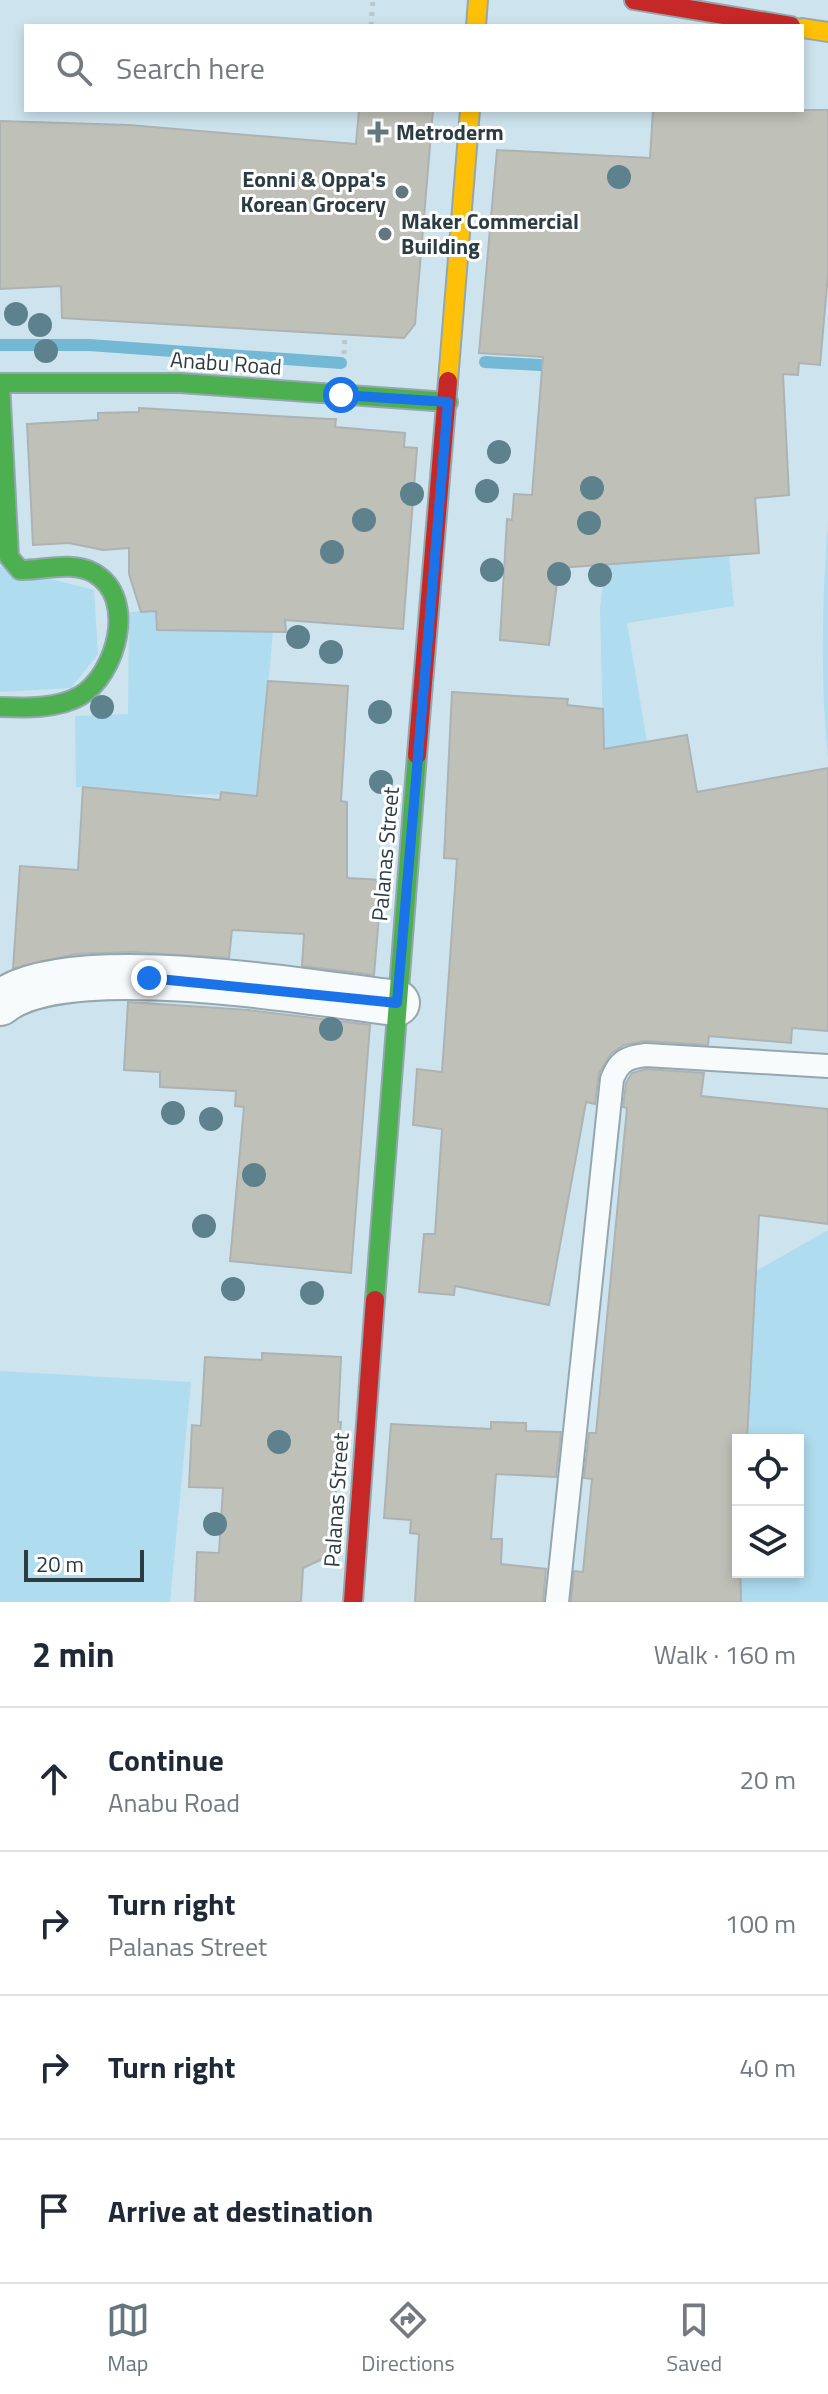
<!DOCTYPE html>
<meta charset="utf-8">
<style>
:root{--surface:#fff;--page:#f2f2f3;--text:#1f2937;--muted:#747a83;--line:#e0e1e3;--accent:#64777f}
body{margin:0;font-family:"Titillium Web",sans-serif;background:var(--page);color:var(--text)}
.controls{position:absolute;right:24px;bottom:24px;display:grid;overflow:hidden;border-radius:0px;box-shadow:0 4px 12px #0003}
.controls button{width:72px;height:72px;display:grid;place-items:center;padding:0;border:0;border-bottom:2px solid var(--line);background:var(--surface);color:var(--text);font:40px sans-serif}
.scale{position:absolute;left:24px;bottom:20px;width:120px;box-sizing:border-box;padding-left:8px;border:4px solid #2b3c43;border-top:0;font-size:22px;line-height:28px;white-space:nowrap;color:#2b3c43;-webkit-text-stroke:6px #fff;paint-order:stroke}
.stop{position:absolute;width:24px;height:24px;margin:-18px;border:6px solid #1a73e8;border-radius:50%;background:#fff}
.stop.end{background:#1a73e8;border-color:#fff;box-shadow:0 2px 8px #0008}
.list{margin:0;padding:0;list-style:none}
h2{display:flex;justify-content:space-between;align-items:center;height:104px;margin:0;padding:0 32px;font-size:34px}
h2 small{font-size:26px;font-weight:400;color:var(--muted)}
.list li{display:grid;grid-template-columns:52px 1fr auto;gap:24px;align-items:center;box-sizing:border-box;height:144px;padding:0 32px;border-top:2px solid var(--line)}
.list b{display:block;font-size:30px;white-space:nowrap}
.list p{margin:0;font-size:26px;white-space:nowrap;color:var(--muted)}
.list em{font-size:26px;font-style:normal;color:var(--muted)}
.icon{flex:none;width:44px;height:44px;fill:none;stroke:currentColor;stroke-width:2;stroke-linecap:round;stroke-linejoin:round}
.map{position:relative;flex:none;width:828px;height:1602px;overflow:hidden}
.search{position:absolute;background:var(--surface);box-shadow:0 4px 12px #0003;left:24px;right:24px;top:24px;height:88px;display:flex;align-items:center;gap:20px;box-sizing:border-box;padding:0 28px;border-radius:0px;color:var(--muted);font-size:30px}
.sheet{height:680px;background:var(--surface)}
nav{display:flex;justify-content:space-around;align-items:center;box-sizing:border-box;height:112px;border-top:2px solid var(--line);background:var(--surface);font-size:22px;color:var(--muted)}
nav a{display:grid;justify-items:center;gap:4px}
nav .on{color:var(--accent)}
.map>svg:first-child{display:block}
.green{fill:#b0dcef}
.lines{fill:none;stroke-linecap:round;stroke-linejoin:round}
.stream{stroke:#73b9d6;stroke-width:12}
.building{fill:#bfc0b8;stroke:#adb2b2;stroke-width:2}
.lane-casing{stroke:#95a7ae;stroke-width:26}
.street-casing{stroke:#95a7ae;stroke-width:48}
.fast-casing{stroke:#95a7ae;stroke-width:22}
.slow-casing{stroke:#95a7ae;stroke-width:22}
.jam-casing{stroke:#95a7ae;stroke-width:22}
.path{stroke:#bec6c9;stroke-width:5;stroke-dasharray:4 6;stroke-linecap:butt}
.lane{stroke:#f8fbfc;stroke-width:22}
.street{stroke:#f8fbfc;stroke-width:44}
.fast{stroke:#4caf50;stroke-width:18}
.slow{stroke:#ffc107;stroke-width:18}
.jam{stroke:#c62828;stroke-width:18}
.tree{fill:#5e818e}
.route{stroke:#1a73e8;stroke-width:10}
.poi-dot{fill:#64777f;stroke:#fff;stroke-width:3}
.labels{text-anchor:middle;stroke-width:6;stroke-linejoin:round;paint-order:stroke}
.poi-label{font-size:22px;font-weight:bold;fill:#2b3c43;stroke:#fff;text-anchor:start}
.street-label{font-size:22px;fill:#2b3c43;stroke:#fff}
</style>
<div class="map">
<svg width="828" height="1602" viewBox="0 0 828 1602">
<rect width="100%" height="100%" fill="#cde4ee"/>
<!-- green -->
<path class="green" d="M828 522V758C820 679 822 601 828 522Z
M729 555 734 606 627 623 647 742 605 809 600 609 605 565Z
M0 566 94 590 98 654 71 688 0 692Z
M156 611 157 630 273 632 258 795 158 794 76 787 75 716 128 714 129 612Z
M828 1230V1602H741L742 1572H798V1440H747L754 1272Z
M0 1371 191 1382 170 1602H0Z"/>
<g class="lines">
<!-- stream -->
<path class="stream" d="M0 345H89L341 363
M485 362 557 366"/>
</g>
<!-- building -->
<path class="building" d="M359 110H433L415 324 404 338 62 318 61 286 0 289V121L129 125 356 144Z
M653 110H828V275L820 365 799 363 798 375 783 374 789 495 755 498 759 553 559 568 549 645 500 640 507 519 512 520 514 494 532 495 543 357 479 353 497 150 650 158Z
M139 408 329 419H336L335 427 405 433 404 447 417 448 403 629 285 620 286 632 157 630 156 611 141 612 129 574V548L103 550 69 543 33 545 27 424 98 420V413L139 412Z
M268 681 348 686 341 801 347 802V878L382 880 374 975 302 966 304 934 232 930 229 958 133 952 76 954 13 969 20 866 78 870 83 787 220 800 221 792 257 796Z
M452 692 568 699 567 705 603 709 604 749 687 735 697 792 828 768V1031L792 1028 791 1043 709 1036 708 1045 644 1041 624 1045 612 1053 599 1073 595 1104 586 1102 549 1305 455 1286 454 1295 419 1292 424 1234H435L442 1129 413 1125 417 1069 442 1072 457 859 444 858Z
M128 1002 248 1010 370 1025 351 1273 230 1261 244 1107 235 1106 236 1091 160 1087V1072L124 1070Z
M646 1069 704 1073 701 1096 828 1109V1224L759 1215 747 1440H738L741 1602H571L574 1571 583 1572 592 1479 584 1478 589 1433H596L627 1108 623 1107 626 1083 632 1073Z
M262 1353 341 1357 338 1422H341L331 1555 303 1568 301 1602H195L197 1552 219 1553 223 1488 189 1487 192 1425 201 1426 205 1357 262 1360Z
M491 1422 526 1423V1431L561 1432 556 1477 496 1474 491 1539H502L501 1564 546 1569 543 1602H415L419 1534 410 1533 411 1520 384 1518 391 1424 491 1429Z"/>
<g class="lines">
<defs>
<path id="lane" d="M557 1602 612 1079C619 1061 627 1057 646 1055L828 1066"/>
<path id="street" d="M0 1003C66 950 310 993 397 1003"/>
<path id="fast" d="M0 383H180L448 402
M0 383 9 557 20 570C43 570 73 561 94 573 138 598 116 675 80 696 57 709 25 708 0 707
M375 1300 417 755"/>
<path id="slow" d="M476 26 478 0
M802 28 828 32
M448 381 470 110"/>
<path id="jam" d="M634 0 791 26
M417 755 448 381
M353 1602 375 1300"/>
</defs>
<!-- lane casing -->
<use href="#lane" class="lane-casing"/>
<!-- street casing -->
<use href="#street" class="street-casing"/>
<!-- fast casing -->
<use href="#fast" class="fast-casing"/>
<!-- slow casing -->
<use href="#slow" class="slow-casing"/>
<!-- jam casing -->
<use href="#jam" class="jam-casing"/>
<!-- path -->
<path class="path" d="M371 26 373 0
M344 354 345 335"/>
<!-- lane -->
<use href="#lane" class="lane"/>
<!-- street -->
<use href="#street" class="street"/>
<!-- fast -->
<use href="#fast" class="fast"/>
<!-- slow -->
<use href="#slow" class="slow"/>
<!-- jam -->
<use href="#jam" class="jam"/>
</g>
<!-- trees -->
<g class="tree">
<circle cx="619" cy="177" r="12"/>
<circle cx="16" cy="314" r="12"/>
<circle cx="40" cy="325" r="12"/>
<circle cx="46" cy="351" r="12"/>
<circle cx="499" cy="452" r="12"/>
<circle cx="592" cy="488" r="12"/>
<circle cx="487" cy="491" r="12"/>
<circle cx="412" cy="494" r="12"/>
<circle cx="364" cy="520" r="12"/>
<circle cx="589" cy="523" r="12"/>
<circle cx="332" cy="552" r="12"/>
<circle cx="492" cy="570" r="12"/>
<circle cx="559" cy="574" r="12"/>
<circle cx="600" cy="575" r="12"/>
<circle cx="298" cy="637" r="12"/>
<circle cx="331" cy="652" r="12"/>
<circle cx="102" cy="707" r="12"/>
<circle cx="380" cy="712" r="12"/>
<circle cx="381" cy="782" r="12"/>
<circle cx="331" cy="1029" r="12"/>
<circle cx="173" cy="1113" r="12"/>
<circle cx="211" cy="1119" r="12"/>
<circle cx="254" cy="1175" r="12"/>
<circle cx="204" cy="1226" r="12"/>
<circle cx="233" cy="1289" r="12"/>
<circle cx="312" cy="1293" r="12"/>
<circle cx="279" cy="1442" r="12"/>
<circle cx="215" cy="1524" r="12"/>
</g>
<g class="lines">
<!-- route -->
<path class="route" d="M149 978 397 1003 448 402 341 395"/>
</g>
<!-- markers -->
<g class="poi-dot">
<path d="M374 120h8v8h8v8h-8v8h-8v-8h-8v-8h8z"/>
<circle cx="402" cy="192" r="8"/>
<circle cx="385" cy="234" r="8"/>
</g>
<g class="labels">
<!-- poi labels -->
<g class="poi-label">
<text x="396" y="140">Metroderm</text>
<text x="386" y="187" text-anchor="end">Eonni &amp; Oppa's<tspan x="386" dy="25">Korean Grocery</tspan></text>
<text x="401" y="229">Maker Commercial<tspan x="401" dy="25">Building</tspan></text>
</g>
<!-- street labels -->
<g class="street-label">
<text transform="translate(226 363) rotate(4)" y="8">Anabu Road</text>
<text transform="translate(385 854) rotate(-85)" y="8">Palanas Street</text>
<text transform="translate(336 1500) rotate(-86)" y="8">Palanas Street</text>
</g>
</g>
</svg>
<div class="controls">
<button><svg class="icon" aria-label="locate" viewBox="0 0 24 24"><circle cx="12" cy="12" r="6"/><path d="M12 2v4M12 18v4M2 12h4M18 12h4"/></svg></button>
<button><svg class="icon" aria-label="layers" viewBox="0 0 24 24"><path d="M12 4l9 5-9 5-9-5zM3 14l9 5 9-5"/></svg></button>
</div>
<div class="scale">20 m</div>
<div class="stop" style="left:341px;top:395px"></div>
<div class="stop end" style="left:149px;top:978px"></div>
<div class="search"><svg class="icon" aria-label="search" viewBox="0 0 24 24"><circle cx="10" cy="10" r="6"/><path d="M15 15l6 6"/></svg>Search here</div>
</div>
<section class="sheet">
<h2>2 min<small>Walk · 160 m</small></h2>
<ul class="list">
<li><svg class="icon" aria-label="ahead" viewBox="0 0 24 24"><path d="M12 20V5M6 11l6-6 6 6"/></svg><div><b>Continue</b><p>Anabu Road</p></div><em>20 m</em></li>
<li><svg class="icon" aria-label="right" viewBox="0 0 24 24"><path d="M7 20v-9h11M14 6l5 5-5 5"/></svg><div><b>Turn right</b><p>Palanas Street</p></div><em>100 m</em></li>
<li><svg class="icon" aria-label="right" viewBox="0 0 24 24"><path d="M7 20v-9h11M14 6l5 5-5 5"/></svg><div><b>Turn right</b></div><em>40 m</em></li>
<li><svg class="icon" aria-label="arrive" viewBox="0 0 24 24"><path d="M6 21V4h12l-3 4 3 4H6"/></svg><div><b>Arrive at destination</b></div></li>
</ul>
</section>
<nav>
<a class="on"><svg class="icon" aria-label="map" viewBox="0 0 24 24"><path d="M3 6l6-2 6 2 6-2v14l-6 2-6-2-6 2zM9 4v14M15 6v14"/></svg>Map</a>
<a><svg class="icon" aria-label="directions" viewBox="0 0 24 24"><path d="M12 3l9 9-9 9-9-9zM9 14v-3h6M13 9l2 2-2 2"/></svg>Directions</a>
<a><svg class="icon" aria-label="saved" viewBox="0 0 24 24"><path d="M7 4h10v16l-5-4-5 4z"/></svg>Saved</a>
</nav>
